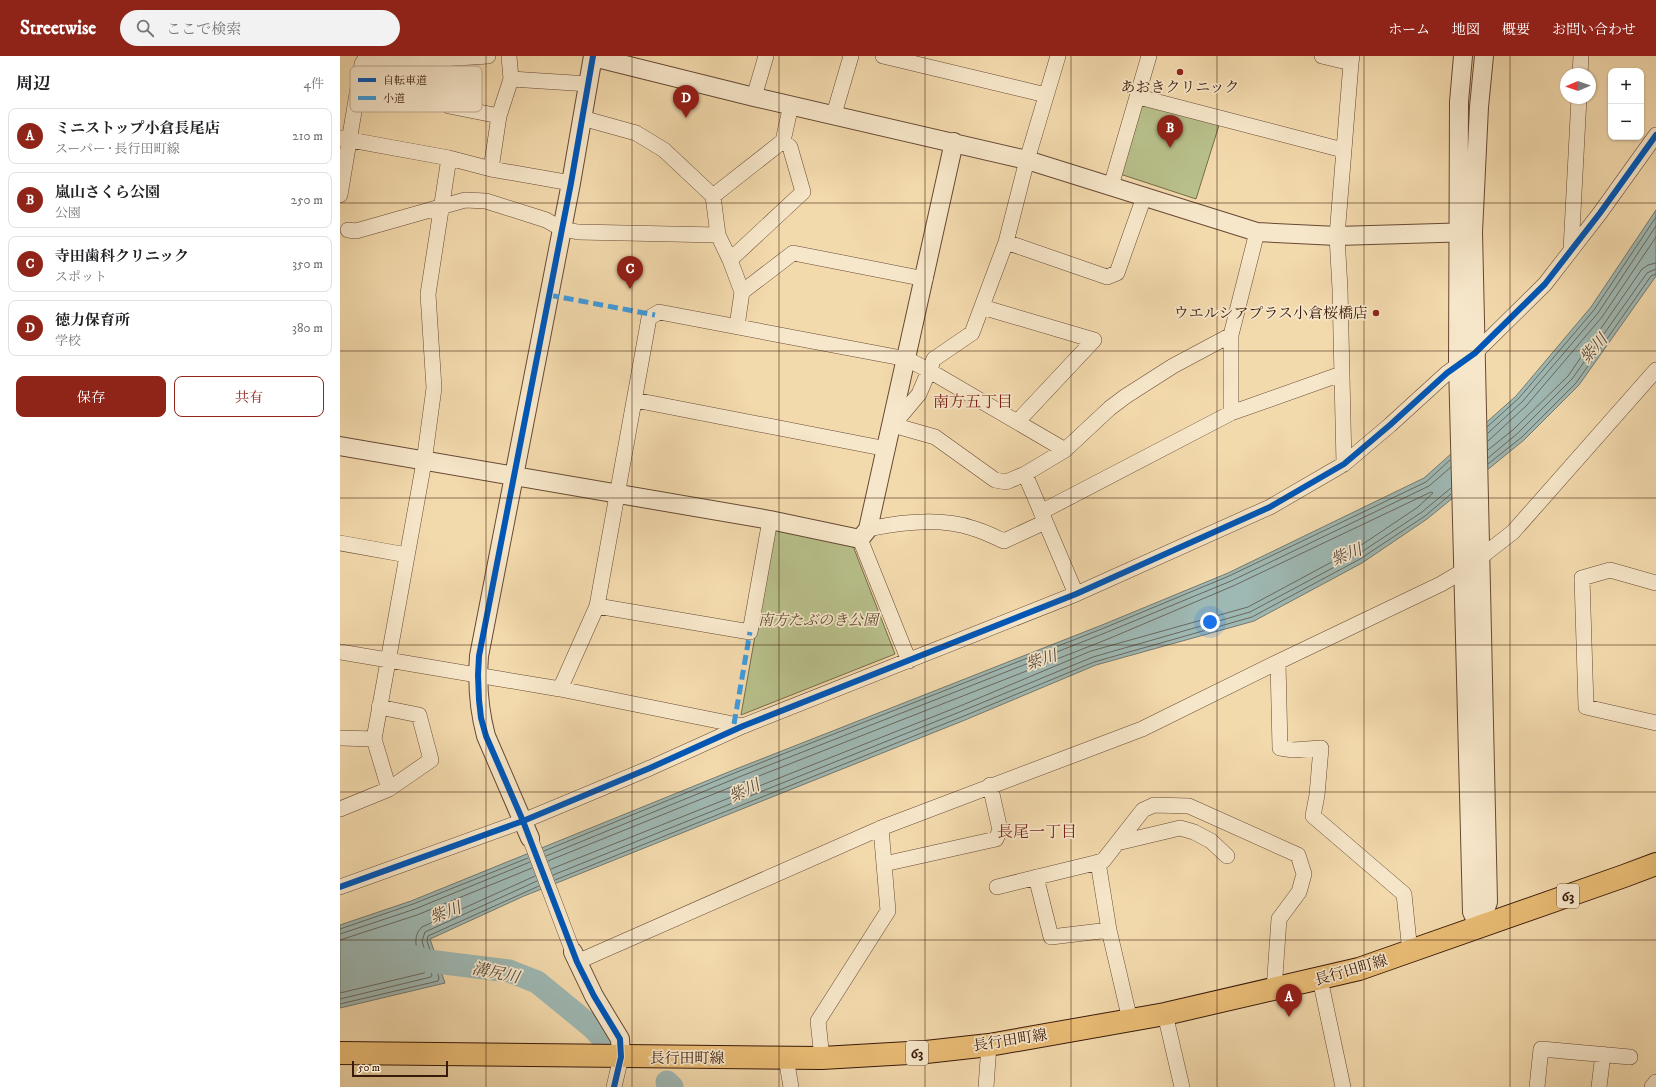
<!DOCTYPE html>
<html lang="ja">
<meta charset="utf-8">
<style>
:root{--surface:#fff;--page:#f2f2f2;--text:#202124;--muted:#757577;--line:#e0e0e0;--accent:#8f2418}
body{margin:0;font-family:"IM FELL DW Pica","Noto Serif JP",serif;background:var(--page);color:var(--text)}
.controls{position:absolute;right:12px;top:12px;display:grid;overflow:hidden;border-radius:8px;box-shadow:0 1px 3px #0004}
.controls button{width:36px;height:36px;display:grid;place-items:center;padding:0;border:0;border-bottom:1px solid var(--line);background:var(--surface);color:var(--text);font:20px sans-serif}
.compass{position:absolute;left:1220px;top:12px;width:36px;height:36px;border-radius:50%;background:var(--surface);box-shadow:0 1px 3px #0004;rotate:268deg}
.scale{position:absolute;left:12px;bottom:10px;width:96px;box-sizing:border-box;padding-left:4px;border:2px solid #38190a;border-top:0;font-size:11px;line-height:14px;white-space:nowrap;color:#38190a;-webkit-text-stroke:3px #f7e7ca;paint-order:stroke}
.you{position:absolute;left:870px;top:566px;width:14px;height:14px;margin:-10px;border:3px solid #fff;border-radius:50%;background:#1a73e8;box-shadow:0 0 0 6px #1a73e833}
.badge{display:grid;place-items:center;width:26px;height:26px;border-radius:50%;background:var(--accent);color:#fff;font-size:13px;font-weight:700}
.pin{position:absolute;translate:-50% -33px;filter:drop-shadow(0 1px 2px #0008)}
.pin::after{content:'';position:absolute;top:21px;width:14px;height:12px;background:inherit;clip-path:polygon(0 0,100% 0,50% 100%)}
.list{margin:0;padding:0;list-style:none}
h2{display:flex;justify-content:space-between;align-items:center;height:52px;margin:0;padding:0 16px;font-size:17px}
h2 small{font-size:13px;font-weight:400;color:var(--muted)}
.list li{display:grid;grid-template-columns:26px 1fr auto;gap:12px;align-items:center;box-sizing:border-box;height:56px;margin:0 8px 8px;padding:0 8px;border:1px solid var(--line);border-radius:8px}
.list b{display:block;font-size:15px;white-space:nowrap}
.list p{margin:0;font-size:13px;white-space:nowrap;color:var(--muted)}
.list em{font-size:13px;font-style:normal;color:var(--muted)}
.actions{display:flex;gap:8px;padding:12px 16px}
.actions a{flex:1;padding:9px 0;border:1px solid var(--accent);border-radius:8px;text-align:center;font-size:14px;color:var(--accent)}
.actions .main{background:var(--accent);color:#fff}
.icon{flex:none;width:22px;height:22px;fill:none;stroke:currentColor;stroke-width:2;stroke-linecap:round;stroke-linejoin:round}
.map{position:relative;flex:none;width:1316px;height:1031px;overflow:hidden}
header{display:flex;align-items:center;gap:24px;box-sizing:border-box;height:56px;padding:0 20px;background:var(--accent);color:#fff}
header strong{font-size:19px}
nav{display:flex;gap:22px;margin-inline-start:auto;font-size:14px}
.search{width:280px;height:36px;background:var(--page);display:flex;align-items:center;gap:10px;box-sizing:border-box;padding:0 14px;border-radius:22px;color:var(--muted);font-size:15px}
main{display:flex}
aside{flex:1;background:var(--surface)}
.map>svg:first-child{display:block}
.green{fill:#b8c08b;stroke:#786c4a}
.water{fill:#9eb8b3;stroke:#75786f}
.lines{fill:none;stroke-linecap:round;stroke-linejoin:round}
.shore{stroke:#6b685e;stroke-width:1}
.river{stroke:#9eb8b3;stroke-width:23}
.minor-casing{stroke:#674933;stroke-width:16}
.tertiary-casing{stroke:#674933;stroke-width:20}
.primary-casing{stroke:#38190a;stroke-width:24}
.minor{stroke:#f7e7ca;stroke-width:15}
.tertiary{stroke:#f7e7ca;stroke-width:18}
.primary{stroke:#eabd76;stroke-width:22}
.quiet{stroke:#3e9bde;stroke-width:5;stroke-dasharray:10 5;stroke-linecap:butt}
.cycleway-casing{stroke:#f7e7ca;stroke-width:8}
.cycleway{stroke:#0057b8;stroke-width:6}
.grid{fill:none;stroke:#38190a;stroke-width:1;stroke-opacity:0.55}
.poi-dot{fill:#8f2418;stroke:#f7e7ca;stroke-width:1.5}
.labels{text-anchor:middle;stroke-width:3.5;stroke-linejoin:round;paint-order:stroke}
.shield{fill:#f7e7ca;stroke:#715744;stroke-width:1}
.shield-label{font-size:14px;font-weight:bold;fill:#38190a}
.poi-label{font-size:15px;fill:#38190a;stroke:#f7e7ca}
.park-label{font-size:15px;font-style:italic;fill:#5e4b31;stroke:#f7e7ca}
.street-label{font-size:15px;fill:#38190a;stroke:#f7e7ca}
.water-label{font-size:16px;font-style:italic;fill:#57493d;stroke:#f7e7ca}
.neighbourhood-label{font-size:16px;fill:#7a1f14;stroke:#f7e7ca}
.key{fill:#f7e7ca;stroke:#bea990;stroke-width:1}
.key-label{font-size:11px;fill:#38190a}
</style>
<header>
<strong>Streetwise</strong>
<div class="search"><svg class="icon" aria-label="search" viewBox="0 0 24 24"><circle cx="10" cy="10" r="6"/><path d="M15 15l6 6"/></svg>ここで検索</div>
<nav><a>ホーム</a><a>地図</a><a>概要</a><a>お問い合わせ</a></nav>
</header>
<main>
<aside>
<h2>周辺<small>4件</small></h2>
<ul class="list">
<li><span class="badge">A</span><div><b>ミニストップ小倉長尾店</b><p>スーパー · 長行田町線</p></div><em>210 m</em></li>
<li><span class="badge">B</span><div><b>嵐山さくら公園</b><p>公園</p></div><em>250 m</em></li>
<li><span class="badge">C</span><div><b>寺田歯科クリニック</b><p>スポット</p></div><em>350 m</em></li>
<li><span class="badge">D</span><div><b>徳力保育所</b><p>学校</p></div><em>380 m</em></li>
</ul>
<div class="actions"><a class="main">保存</a><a>共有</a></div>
</aside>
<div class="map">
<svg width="1316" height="1031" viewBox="0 0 1316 1031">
<rect width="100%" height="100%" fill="#f3daad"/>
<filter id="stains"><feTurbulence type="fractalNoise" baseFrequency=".005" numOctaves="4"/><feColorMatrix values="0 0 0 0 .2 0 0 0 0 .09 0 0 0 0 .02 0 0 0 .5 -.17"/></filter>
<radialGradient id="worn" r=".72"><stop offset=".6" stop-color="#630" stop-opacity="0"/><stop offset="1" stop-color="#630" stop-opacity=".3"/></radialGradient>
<!-- green -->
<path class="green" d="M801 47 880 66 856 143 780 118Z
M434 473 513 490 555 598 401 659Z"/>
<!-- water -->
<path class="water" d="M1316 154V220L1239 329 1184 384 1087 463 1022 507 914 565 756 609 625 664 184 840 90 883 105 927 0 952V869L71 845 396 713 762 569 888 517 1084 422 1176 340 1251 251Z"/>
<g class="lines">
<!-- shore -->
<path class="shore" d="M1147 371 1179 342 1254 254 1316 161
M1148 377 1182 346 1258 257 1316 170
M1148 385 1186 350 1262 261 1316 181
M1148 394 1174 373 1228 320 1302 213 1308 209 1316 207
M1148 402 1178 377 1232 323 1307 217 1316 213
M1148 408 1182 381 1236 327 1311 220 1316 218
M204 795 397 716 764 572 889 520 1086 426 1110 404
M206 800 399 721 765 577 891 525 1089 430 1111 411
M208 805 401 727 768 583 893 530 1091 436 1093 437 1078 451 1014 494 908 551 751 595 620 650 211 813
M213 819 622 655 753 601 910 556 1017 499 1082 456 1111 432
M215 824 624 660 754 606 912 561 1020 503 1085 460 1111 438
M0 873 73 848 188 802
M0 878 75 853 190 806
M0 884 77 859 192 812
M0 937 84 917 85 915C80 901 69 883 82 871L195 820
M0 943 91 921 92 919 82 885 85 876 197 825
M0 948 98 925 99 922 87 885 88 880 199 830"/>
<!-- river -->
<path class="river" d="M68 899 88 905 169 915 197 926 252 971 266 986
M327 1026 332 1031"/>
<defs>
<path id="minor" d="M543 0 706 39
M718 0 687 104 666 186 632 277 594 303 579 338 553 369 595 381 655 424 666 426 685 418 725 394 770 352 786 340 833 310 891 279 917 176
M982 0 1011 7 1012 0
M22 8 148 0
M1240 18 1241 0
M171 23 249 28
M414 41 426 0
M799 41 1003 94
M109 50 159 60
M494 58 511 0
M242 62 296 77 324 94 373 140
M0 82 109 102 151 113 231 127
M151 113 159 60 171 23 169 0
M771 130 809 0
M0 139 22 8 27 0
M8 174 16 175 125 144 146 145 206 164 222 173 238 176 378 179
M666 186 767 221 777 217 804 141
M1231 194 1239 42
M390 204 463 136 450 91 443 85
M402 236 453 197 585 223
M642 251 754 284 677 366
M397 270 402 236 390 204 378 179 373 140 443 85 451 49
M295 344 547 393
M891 357V279
M1004 408 1000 233 997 180 1011 7
M685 418 736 538
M701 456 891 357 1001 318
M528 473C561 466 600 461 632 472 643 475 653 480 664 485L705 466
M520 483 569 605
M0 487 67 499
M1316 527 1270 514 1242 522 1246 651 1316 667
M257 550 309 262 319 256 567 303 588 314 725 394
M0 596 220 633 403 670
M220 633 257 550 410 576 430 464
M0 682 34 683
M49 733 34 683 84 406 94 332 88 238 109 102
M0 753 49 733 91 704 79 659 39 651
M190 782 233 896
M777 787 840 772 854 776 871 785 887 800
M544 808 656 783 660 774 650 729
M696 821 711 881 769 874 758 806
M0 831 183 765 310 712 403 670 736 538 930 451 1004 408 1050 369 1107 317 1135 297 1205 228 1260 157 1316 79
M657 831 763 805 803 754 814 749 849 750 958 799 964 818 959 836 939 863 934 934
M769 874 790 964
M1070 896 1064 838 973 760 977 739 981 692 953 694 940 692 938 606 1101 528 1123 515 1173 476 1316 314
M237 906 541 772 802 673 938 606
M980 923 1003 1031
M825 958 842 1031
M446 1002 451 1031
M482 1002 478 965 548 855 541 772
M274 1031 281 1001
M646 1031 649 989
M1197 1031 1201 993 1290 1001
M1259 1031 1263 998
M1312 1031 1316 1026"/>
<path id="tertiary" d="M1123 0 1119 46 1118 308 1132 856 1139 871
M253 1 414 41 687 104 917 176 997 180 1133 176
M0 390 430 464 520 483 528 473 614 86
M190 782 146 680C139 654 137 627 139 600L231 127 253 0
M1139 871 1148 846 1133 176 1139 51 1144 0
M233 896 254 940 280 983 281 1001"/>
<path id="primary" d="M0 997 482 1002 586 996 649 989 825 958 1019 913 1284 820 1316 808"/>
</defs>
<!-- minor casing -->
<use href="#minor" class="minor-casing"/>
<!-- tertiary casing -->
<use href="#tertiary" class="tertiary-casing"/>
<!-- primary casing -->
<use href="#primary" class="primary-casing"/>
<!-- minor -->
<use href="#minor" class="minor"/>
<!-- tertiary -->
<use href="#tertiary" class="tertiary"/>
<!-- primary -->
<use href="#primary" class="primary"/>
<!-- quiet -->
<path class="quiet" d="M209 239 315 259
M394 668 410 576"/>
<defs>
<path id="cycleway" d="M253 0 231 127 139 600 138 619 139 644 141 662 146 680 183 765 237 906 254 940 280 983 281 1001 274 1031
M0 831 183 765 310 712 403 670 736 538 930 451 1004 408 1050 369 1107 317 1135 297 1205 228 1260 157 1316 79"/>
</defs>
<!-- cycleway casing -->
<use href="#cycleway" class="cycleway-casing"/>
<!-- cycleway -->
<use href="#cycleway" class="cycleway"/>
</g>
<!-- grid -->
<path class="grid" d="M146 0V1031M292 0V1031M439 0V1031M585 0V1031M731 0V1031M877 0V1031M1024 0V1031M1170 0V1031M0 147H1316M0 295H1316M0 442H1316M0 589H1316M0 736H1316M0 884H1316"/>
<!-- markers -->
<g class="poi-dot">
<circle cx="840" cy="16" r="4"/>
<circle cx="1036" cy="257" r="4"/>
</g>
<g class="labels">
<!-- shield labels -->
<g class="shield">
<rect x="1217" y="828" width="22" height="24" rx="3"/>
<rect x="566" y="985" width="22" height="24" rx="3"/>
</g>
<g class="shield-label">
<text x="1228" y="845">63</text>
<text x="577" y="1002">63</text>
</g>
<!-- poi labels -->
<g class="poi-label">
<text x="840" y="36">あおきクリニック</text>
<text x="1028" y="262" text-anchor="end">ウエルシアプラス小倉桜橋店</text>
</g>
<!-- park labels -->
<g class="park-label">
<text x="478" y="569">南方たぶのき公園</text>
</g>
<!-- street labels -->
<g class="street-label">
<text transform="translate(1011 914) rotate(-16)" y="5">長行田町線</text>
<text transform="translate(670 984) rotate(-9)" y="5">長行田町線</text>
<text x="347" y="1007">長行田町線</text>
</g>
<!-- water labels -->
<g class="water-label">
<text transform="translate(1253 292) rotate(-48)" y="6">紫川</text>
<text transform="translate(1006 498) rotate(-22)" y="6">紫川</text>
<text transform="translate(701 603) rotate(-18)" y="6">紫川</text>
<text transform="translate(404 734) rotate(-25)" y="6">紫川</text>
<text transform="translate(105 856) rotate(-21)" y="6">紫川</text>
<text transform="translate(156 916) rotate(12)" y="6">溝尻川</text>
</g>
<!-- neighbourhood labels -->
<g class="neighbourhood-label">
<text x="633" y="351">南方五丁目</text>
<text x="697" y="781">長尾一丁目</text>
</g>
</g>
<!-- legend -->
<rect x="10" y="10" width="132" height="46" rx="6" class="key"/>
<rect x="18" y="22" width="18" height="4" fill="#0057b8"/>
<rect x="18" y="40" width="18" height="4" fill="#3e9bde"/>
<g class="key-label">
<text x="43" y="28">自転車道</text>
<text x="43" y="46">小道</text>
</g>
<rect width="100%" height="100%" filter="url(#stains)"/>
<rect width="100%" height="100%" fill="url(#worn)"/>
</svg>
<div class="controls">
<button>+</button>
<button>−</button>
</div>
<svg class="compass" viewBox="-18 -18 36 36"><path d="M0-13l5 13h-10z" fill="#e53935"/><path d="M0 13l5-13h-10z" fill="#757577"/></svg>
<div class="scale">50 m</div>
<div class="you"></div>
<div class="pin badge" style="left:949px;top:961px">A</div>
<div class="pin badge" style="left:830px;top:92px">B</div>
<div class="pin badge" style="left:290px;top:233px">C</div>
<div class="pin badge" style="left:346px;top:62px">D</div>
</div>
</main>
